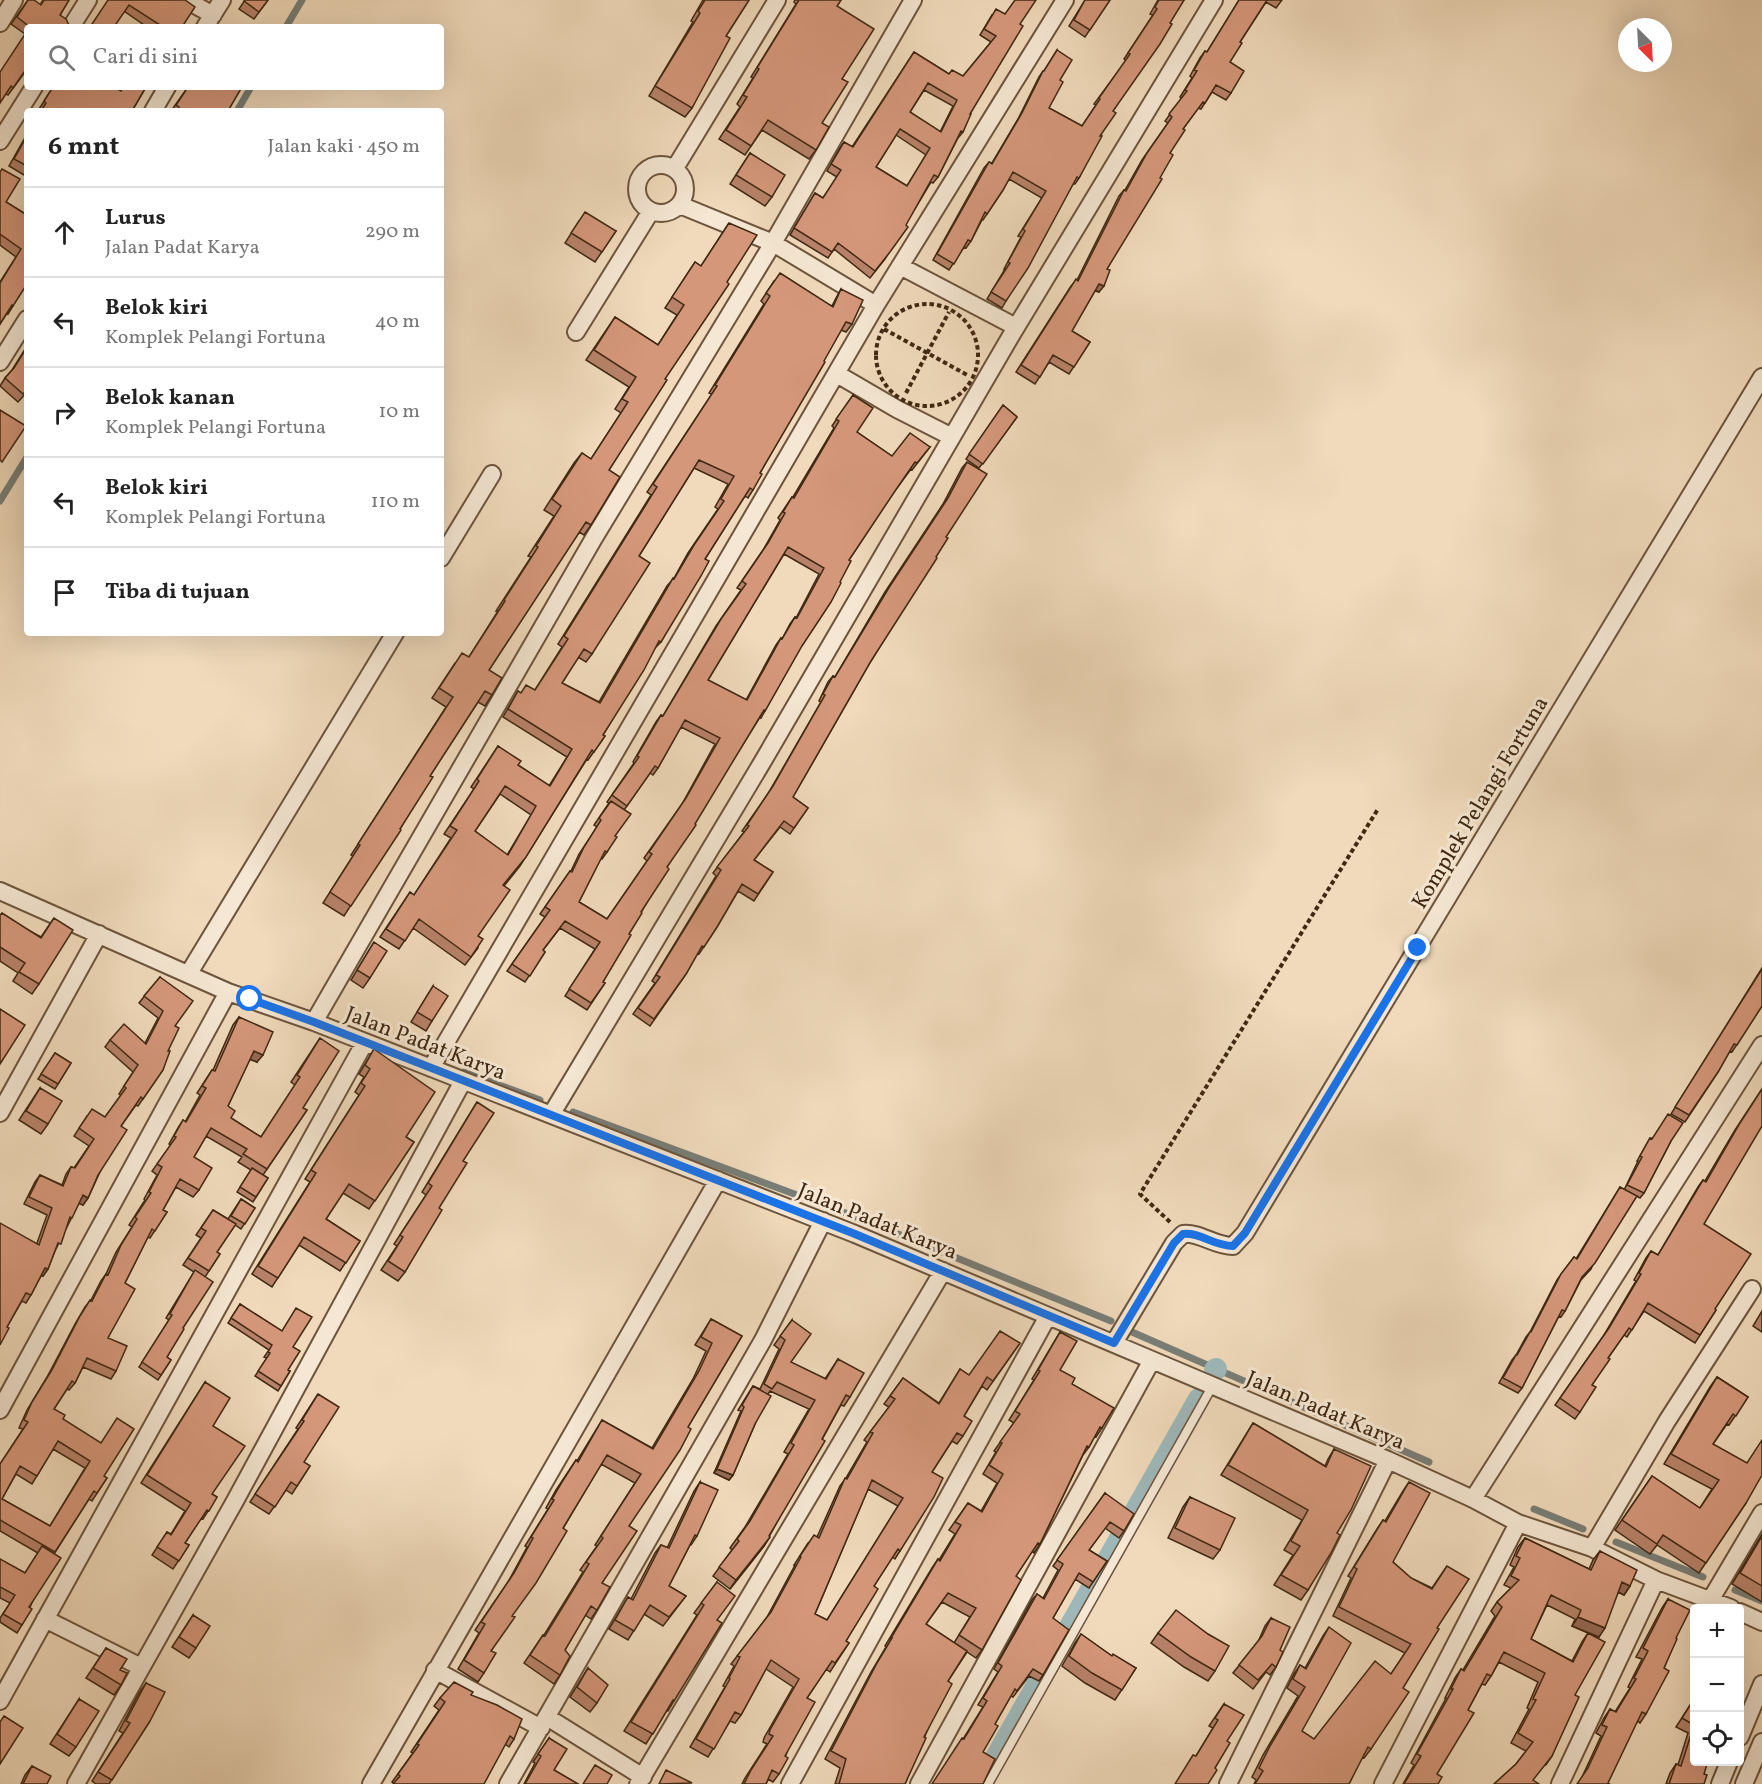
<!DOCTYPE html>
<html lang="id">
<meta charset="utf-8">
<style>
:root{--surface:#fff;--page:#f6f6f6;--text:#222;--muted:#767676;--line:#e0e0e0}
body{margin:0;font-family:Vollkorn,serif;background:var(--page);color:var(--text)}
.controls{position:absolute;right:18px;bottom:18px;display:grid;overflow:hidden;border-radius:6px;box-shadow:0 6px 24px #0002}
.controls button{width:54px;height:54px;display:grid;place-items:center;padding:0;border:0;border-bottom:2px solid var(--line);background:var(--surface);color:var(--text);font:30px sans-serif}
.compass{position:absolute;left:1618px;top:18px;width:54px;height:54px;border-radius:50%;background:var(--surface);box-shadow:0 6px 24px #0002;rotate:156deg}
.stop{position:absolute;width:18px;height:18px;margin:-14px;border:4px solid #1a73e8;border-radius:50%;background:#fff}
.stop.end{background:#1a73e8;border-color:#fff;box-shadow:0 2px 6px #0008}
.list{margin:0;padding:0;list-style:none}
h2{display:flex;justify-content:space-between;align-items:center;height:78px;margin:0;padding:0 24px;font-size:26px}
h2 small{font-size:20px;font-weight:400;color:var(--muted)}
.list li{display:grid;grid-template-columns:39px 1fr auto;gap:18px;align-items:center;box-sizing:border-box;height:90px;padding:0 24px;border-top:2px solid var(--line)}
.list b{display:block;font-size:22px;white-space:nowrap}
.list p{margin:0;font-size:20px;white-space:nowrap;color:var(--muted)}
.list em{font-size:20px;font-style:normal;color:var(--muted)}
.icon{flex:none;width:33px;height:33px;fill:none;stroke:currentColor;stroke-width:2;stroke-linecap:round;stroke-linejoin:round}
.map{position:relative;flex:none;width:1762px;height:1784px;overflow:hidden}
.search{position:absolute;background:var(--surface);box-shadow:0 6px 24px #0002;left:24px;top:24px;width:420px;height:66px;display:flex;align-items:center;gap:15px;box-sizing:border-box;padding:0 21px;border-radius:6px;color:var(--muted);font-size:22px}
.panel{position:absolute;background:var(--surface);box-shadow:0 6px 24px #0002;left:24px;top:108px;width:420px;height:528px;border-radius:6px}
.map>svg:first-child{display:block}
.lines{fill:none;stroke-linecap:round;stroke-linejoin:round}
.stream{stroke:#787e77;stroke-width:7}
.canal{stroke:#9eb8ba;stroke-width:22}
.service-casing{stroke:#6c543c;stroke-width:11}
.minor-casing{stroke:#6c543c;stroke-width:20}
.path{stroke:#402812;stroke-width:4;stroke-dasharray:4.5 3;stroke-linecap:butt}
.service{stroke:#f5e7d3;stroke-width:8}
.minor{stroke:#f5e7d3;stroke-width:16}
.wall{fill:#b78269;stroke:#402812;stroke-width:1.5;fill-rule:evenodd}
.shaded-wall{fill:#956a55;stroke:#402812;stroke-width:1.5}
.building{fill:#d5977a;stroke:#402812;stroke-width:1.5;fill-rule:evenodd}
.route{stroke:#1a73e8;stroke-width:8}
.labels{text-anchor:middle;stroke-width:6;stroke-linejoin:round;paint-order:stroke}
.street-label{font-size:22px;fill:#402812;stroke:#f5e7d3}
</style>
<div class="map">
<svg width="1762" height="1784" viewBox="0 0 1762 1784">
<rect width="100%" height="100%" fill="#f0dabb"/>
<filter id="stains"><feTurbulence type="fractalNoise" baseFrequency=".00333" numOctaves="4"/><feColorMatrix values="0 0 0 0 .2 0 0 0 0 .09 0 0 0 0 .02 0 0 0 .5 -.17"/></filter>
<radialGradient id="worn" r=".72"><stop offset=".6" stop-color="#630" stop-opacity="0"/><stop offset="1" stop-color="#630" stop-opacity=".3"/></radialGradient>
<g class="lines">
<!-- stream -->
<path class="stream" d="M286 27 302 0
M237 111 251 87
M0 501 27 457
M464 1072 540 1100
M573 1112 859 1218 1111 1321
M1132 1332 1429 1462
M1534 1509 1583 1529
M1616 1542 1703 1577
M1735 1590 1762 1601"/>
<!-- canal -->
<path class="canal" d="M1215 1370 1216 1369
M981 1784 1199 1399"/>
<defs>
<path id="service" d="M988 1784 1213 1385"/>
<path id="minor" d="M186 0 213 15
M0 23 14 0
M71 27 88 0
M205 27 222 0
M153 111 167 87
M0 141 34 87
M637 189a24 24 0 1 1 48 0a24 24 0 1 1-48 0Z
M675 168 777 0
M680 205 773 243 876 305
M900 266 1016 327
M576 332 651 211
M0 362 27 319
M837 374 897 409 952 437
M441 558 492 474
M0 891 228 992 314 1022 855 1234 1388 1460 1473 1499 1518 1523 1592 1548 1656 1580 1731 1608
M189 973 395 633
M314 1022 594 538 773 243 913 0
M431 1068 876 305 1065 0
M0 1113 99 934
M551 1115 763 761 1012 334 1214 0
M1114 1343 1174 1243 1183 1234C1200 1232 1214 1246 1233 1246L1245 1233 1762 377
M0 1410 228 992
M1473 1499 1762 1045
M1592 1548 1667 1421 1752 1289
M1711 1599 1762 1513
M1740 1612 1762 1622
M45 1619 141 1667
M435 1670 541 1728
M0 1701 365 1042
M547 1717 643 1777
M1740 1737 1762 1684
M76 1784 235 1501 463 1081
M371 1784 718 1180
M508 1784 763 1340 823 1221
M638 1784 943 1271
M790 1784 1048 1316
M919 1784 1152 1360
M1228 1784 1388 1460
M1383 1784 1518 1523
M1560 1784 1656 1580
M1720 1784 1729 1762
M1744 1784 1762 1742"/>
</defs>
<!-- service casing -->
<use href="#service" class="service-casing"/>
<!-- minor casing -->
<use href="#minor" class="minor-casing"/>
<!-- path -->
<path class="path" d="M876 355a51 51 0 1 1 102 0a51 51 0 1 1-102 0Z
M884 329 969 376
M906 393 949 312
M1170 1222 1140 1194 1378 809"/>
<!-- service -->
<use href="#service" class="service"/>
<!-- minor -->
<use href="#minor" class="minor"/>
</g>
<!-- wall -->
<path class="wall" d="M28 0 40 5 43 0H69L60 15 70 27H27V73L25 72 8 95 6 94 25 34 11 24Z
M108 0H185L182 27H147Z
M245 0H268L254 19 239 9Z
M703 0H749L726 36 692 108 685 117 649 96 693 22 691 21Z
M795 0H841L837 6 842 79 822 123 816 150 809 159 762 130 745 155 719 139 740 107 737 104 753 78 751 77 796 4 794 2Z
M1085 0H1110L1085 37 1069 26Z
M1158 0H1184L1113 111 1079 178 1075 184H1073L1002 308 987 299 1005 269H1004L1021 237 1018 236 1042 198 1009 179 1003 190 983 220H982L971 241 966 248 964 247 949 270 933 260 984 168 989 162 992 163 1018 119 1039 77 1043 71H1044L1057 50 1060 80 1049 108 1082 126 1096 105 1094 104 1126 61 1124 59 1153 15 1150 14Z
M1239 0H1282L1276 8 1266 2 1240 42 1230 62 1231 93 1226 100 1212 92 1201 109 1198 108 1183 129 1170 153 1107 269 1099 292 1095 291 1072 331 1090 342 1069 374 1049 362 1035 384 1016 372 1071 286 1077 280 1119 196 1124 190H1125L1142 160 1168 123 1165 121 1182 98 1180 97 1192 78 1190 76 1200 58 1205 51 1207 52Z
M992 15 1020 24 970 114 963 132 958 138 938 177 933 183 931 182 885 259 870 278 834 249 828 258 790 235 815 193 823 198 837 177 827 171 840 148 844 142 852 147 914 52 949 74 963 76 991 42 980 35ZM924 90 953 106 940 132 910 112ZM896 135 926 155 907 186 876 167Z
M50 87H114L120 90 122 87H146L132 111H40L41 110 39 109 52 89Z
M188 87 228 111H171Z
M27 134V171L24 175 9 166Z
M750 153 772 197 765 206 730 184Z
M0 171 6 202 27 215 13 306 8 314 7 313 0 324V282L16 257 0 245Z
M579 221 616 231 595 262 565 243Z
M729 223 665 379 609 470 591 525 584 535 579 532 489 670 492 695 485 706 478 702 430 776 400 829 344 916 323 903 353 856 351 855 446 707 432 698 455 663 469 657 498 611H496L531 557 528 556 554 516 544 510 574 463 582 453 591 459 621 413 615 409 629 387 586 360 615 317 658 345 677 315 665 308 695 262 701 266Z
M774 281 832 306 836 298 841 289 852 324 846 332 841 330 760 473 753 490 748 498 745 496 705 559 661 642 654 649 603 735 605 736 588 760 587 759 520 866 504 886 478 936V948L465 965 413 928 399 949 380 937 410 892 414 895 451 838 444 834 474 789 471 787 498 746 518 765 549 786 567 757 503 717 518 691 521 693 535 690 562 647 558 644 651 495 647 492 712 394 709 393 764 304 761 301ZM694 468 728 484 715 507 718 509 688 553 674 578 667 586 599 702 562 683 578 657 586 662 592 654 639 556ZM500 794 531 815 507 855 475 831Z
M27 346V392L18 402 0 386 5 378 12 370Z
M853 395 857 432 892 456 930 447 912 470 911 469 894 492 849 560 765 711 761 718 760 717 667 867 629 934 603 982 605 983 587 1010 565 996 595 949 560 928 543 950 545 952 525 982 507 971 545 917 540 914 570 871H571L579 854 597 827 594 825 609 803 607 802 634 763 633 762 656 722 661 715 663 716 716 626 741 590 737 588 763 550 780 520 778 518 792 497H793L834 428 832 426ZM784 554 819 574 796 618 795 617 790 624 782 639 781 638 776 645 746 700 708 680ZM681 727 715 744 682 804 644 858 647 861 607 919 579 902 601 858 602 859 607 852 615 836 624 810 650 773 653 775 658 768Z
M1003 405 1017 417 979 468 966 459Z
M967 462 946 537 871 661 793 797 808 808 790 834 780 827 754 860 773 872 754 901 738 891 717 927 699 954 698 953 686 974 650 1026 633 1014 655 983 652 981 716 876 713 873 744 832 742 831 769 792 821 702 819 701 828 682 833 676 835 677 885 592 943 504 962 468Z
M0 915 41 937 54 918 39 984 32 994 13 981 18 973 0 961Z
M374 942 370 978 363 988 351 980Z
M1762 968V1006L1732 1052 1730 1051 1718 1072 1685 1122 1671 1114Z
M160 977 175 1026 163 1070 138 1106 136 1105 121 1126 88 1198 83 1205 79 1203 55 1251 48 1269 43 1276H41L31 1295 26 1303 22 1301 7 1327 47 1215 24 1204 35 1182 40 1175 62 1185 66 1174 71 1167 74 1168 89 1146 74 1136 87 1116 105 1117 121 1095 119 1094 133 1072 105 1047 110 1040 145 1043 158 1018 139 1003Z
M433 986 432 1021 426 1031 411 1022Z
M239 1017 257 1062 250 1059 228 1106 231 1118 261 1137 295 1085 291 1082 320 1038 303 1108 307 1110 263 1175 268 1178 253 1202 237 1192 251 1170 238 1162 242 1157 206 1136 194 1157 199 1190 193 1197 176 1187 163 1210 167 1212 150 1238 148 1237 125 1283 108 1338 116 1371 111 1379 83 1367 75 1383 69 1390 67 1389 54 1409 63 1419 104 1476 107 1478 92 1501 89 1499 54 1554 22 1625 17 1633 0 1622V1618L10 1603 0 1598V1559L25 1573 38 1553 0 1531V1464L23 1429 19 1428 27 1410 47 1377 75 1324 85 1307 91 1300 101 1281 106 1274 116 1252 132 1227 129 1225 145 1200 144 1199 157 1175 152 1171 171 1145 169 1144 178 1128 183 1120 185 1122 200 1095 197 1093 212 1070H213L233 1025ZM53 1449 85 1468 50 1526 2 1499 16 1474 32 1484Z
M374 1049 406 1137 414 1142 369 1209 343 1193 326 1219 360 1241 340 1271 299 1245 272 1287 252 1274 310 1182 305 1179 359 1095 355 1092 364 1077 359 1074Z
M55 1053 71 1063 55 1089 38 1079Z
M40 1088 48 1124 41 1134 19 1120Z
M1762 1089 1704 1224 1715 1309 1716 1310 1695 1343 1644 1311 1627 1337 1624 1335 1608 1358 1592 1385 1580 1412 1575 1419 1555 1405 1604 1335 1636 1281 1634 1280 1646 1258 1651 1251 1658 1255 1698 1187 1703 1180 1705 1181 1735 1130Z
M477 1102 463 1161 439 1208 405 1272 398 1281 381 1270 397 1246 394 1244 426 1195 422 1192Z
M1650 1138 1671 1141 1644 1193 1640 1198 1625 1190 1591 1269 1581 1280 1565 1311 1561 1317 1559 1316 1522 1388 1518 1393 1499 1383 1512 1360 1516 1355 1526 1337 1530 1332 1557 1280 1574 1257 1576 1259 1620 1187 1624 1190 1638 1161H1637Z
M241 1199 255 1208 241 1229 235 1225 217 1252 220 1254 205 1277 183 1328 167 1357 171 1360 158 1380 139 1367 169 1320 166 1318 194 1272 183 1265 201 1238 196 1235 213 1210 228 1219Z
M240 1304 293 1347 288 1370 290 1371 278 1391 255 1376 267 1358 264 1357 269 1350 228 1323Z
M1762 1311V1332L1753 1326Z
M711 1319 742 1336 629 1526 602 1583 597 1610 591 1619 585 1615 565 1650 560 1675 554 1684 524 1663 543 1635H544L583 1572 580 1570 597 1546 595 1545 635 1483 601 1464 491 1651 484 1673 478 1682 458 1669 479 1633 475 1630 508 1582 527 1547 525 1546 548 1509 546 1508 556 1490 576 1460 577 1461 602 1420 652 1448 693 1379 706 1351 695 1345Z
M792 1320 791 1363 825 1379 838 1359 850 1397 844 1406 841 1405 764 1546 730 1589 713 1576 732 1550 730 1548 745 1527 788 1454 784 1452 809 1409 770 1391 768 1394 733 1475 729 1480 714 1473 741 1411 738 1410 753 1386 760 1389 779 1349 774 1345Z
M1060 1332V1370L1072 1384 1102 1428 1096 1437 1095 1436 1089 1447 1083 1455 1040 1544 1034 1553 1032 1551 1016 1576 982 1650 976 1658 967 1652 948 1681 905 1784H835L840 1768 825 1759 871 1672 886 1647 885 1646 932 1568 938 1559 939 1560 955 1534 949 1530 968 1503 981 1511 997 1483 983 1474 996 1452 994 1451 1014 1423 1009 1420 1034 1380 1032 1379ZM942 1602 970 1617 954 1643 926 1624Z
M1020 1343 987 1390 982 1386 964 1416 963 1436 957 1444 952 1441 932 1472 900 1551 895 1559 892 1557 874 1586 846 1641 849 1643 830 1672 826 1669 807 1698 779 1774 773 1782 768 1779 766 1784H742L745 1778 767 1744 763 1742 764 1738 793 1687 766 1669 741 1715 735 1723 730 1721 708 1757 690 1747 725 1687 723 1686 734 1666 731 1664 767 1617 795 1565H794L808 1543 817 1537 840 1486 846 1478 867 1442 864 1440 889 1407 884 1404 903 1378 939 1403 960 1369 969 1375ZM868 1489 898 1506 827 1620 815 1614Z
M1717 1377 1748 1397 1729 1425 1727 1424 1713 1444 1746 1503 1699 1573 1657 1545 1650 1554 1615 1530 1652 1476 1700 1508 1712 1489 1664 1464 1710 1387Z
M205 1382 213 1426 212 1494 217 1497 203 1519 201 1518 185 1543 189 1545 173 1569 152 1555 167 1532 171 1534 185 1511 141 1483Z
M318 1394 304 1462 310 1466 292 1494 286 1490 269 1514 250 1502 298 1429 296 1428Z
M1253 1423 1325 1466 1328 1459 1334 1449 1337 1533 1308 1590 1301 1600 1274 1585 1293 1555 1284 1550 1302 1520 1221 1475Z
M700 1482 697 1536 691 1545H690L669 1586 686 1596 663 1626 644 1614 628 1640 609 1629 628 1597 631 1599 655 1553 661 1545 667 1548 694 1491Z
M1409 1482 1393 1562 1411 1578 1432 1588 1447 1566 1437 1628 1403 1688 1371 1749 1364 1758 1362 1757 1349 1784H1254L1256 1780 1252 1777 1263 1755 1298 1696 1287 1688 1294 1674 1300 1665 1305 1668 1323 1636 1329 1627 1302 1731 1314 1739 1391 1674 1405 1653 1333 1616 1351 1578 1348 1576 1377 1529 1383 1520 1385 1521 1403 1491Z
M1105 1493 1124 1531 1119 1538 1105 1528 1089 1550 1107 1561 1089 1588 1075 1579 1053 1618 1043 1675 1039 1681 1029 1676 1013 1697 1011 1696 995 1724 983 1752 963 1739 983 1707 978 1705 998 1672 994 1669 1032 1600 1037 1594 1043 1598 1058 1570 1053 1566Z
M1190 1497 1220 1550 1213 1559 1168 1538 1183 1507Z
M1762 1534V1602L1732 1584Z
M1525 1538 1589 1569 1593 1560 1600 1551 1630 1586 1624 1595 1618 1592 1599 1637 1590 1633 1575 1695 1552 1756 1546 1765 1494 1784 1516 1764 1526 1751 1511 1743 1529 1709 1527 1708 1538 1682 1499 1662 1491 1676 1485 1685 1482 1684 1468 1710 1437 1774 1438 1784H1403L1414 1765 1411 1763 1446 1698H1445L1455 1678 1461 1669 1463 1670 1495 1616 1491 1611 1497 1602 1511 1588 1504 1585 1514 1567 1510 1565 1518 1547ZM1547 1605 1575 1619 1572 1626 1588 1633 1582 1642 1572 1661 1531 1639Z
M717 1582V1620L674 1701 668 1711 667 1710 646 1744 624 1731 697 1615 694 1613Z
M1668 1599 1676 1638 1646 1714 1640 1723 1638 1721 1582 1777 1601 1736 1596 1733 1604 1718 1610 1709 1615 1712 1630 1688 1628 1687 1642 1659 1636 1657 1662 1608Z
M193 1615 196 1648 189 1658 172 1647Z
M1271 1618 1280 1650 1276 1667 1270 1675 1266 1672 1253 1689 1233 1673 1258 1642 1265 1626Z
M1158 1633 1215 1671 1208 1681 1184 1667 1151 1643Z
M1081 1634 1112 1656 1136 1668 1115 1700 1085 1683 1062 1666 1075 1643Z
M106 1648 120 1670 121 1685 114 1695 86 1678Z
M588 1668 597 1703 590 1712 570 1697Z
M146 1683 150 1721 109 1784H96L92 1781 123 1733 119 1731 139 1693Z
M471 1695 514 1739 509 1747 505 1744 394 1783 392 1782 413 1753 411 1752 439 1710 434 1706 440 1698Z
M79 1699 76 1747 69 1756 50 1744Z
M1694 1699 1704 1774V1784H1666L1670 1773 1676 1764 1678 1765 1688 1733 1676 1727Z
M1224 1704 1227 1741 1215 1768 1196 1756 1213 1728 1209 1726Z
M549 1738 554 1770 578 1784H524L535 1763 533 1762Z
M32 1766 47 1784H21L25 1775Z"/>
<!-- shaded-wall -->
<path class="shaded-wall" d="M1099 284 1104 286 1099 292 1095 290Z
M254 1051 263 1055 257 1062 249 1059Z
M83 1195 88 1198 83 1205 78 1203Z
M45 1268 48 1269 43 1276 40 1275Z
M717 1469 733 1475 729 1480 714 1473Z
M770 1537 764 1546 730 1589 736 1580Z
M1622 1582 1630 1586 1624 1595 1616 1591Z
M1578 1617 1605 1628 1599 1637 1572 1626Z"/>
<!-- building -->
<path class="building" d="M28 0H34L41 5 44 0H69L60 15 66 19 70 27H30L17 17Z
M108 0H185L195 7 182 27H163L129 5 114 27H90Z
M245 0H268L259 12 244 1Z
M705 0H749L726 36 730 38 692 108 655 86 700 13 698 11Z
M799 0H841L837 6 874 29 842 79 848 82 822 123 829 127 816 150 768 120 751 146 726 130 747 97 743 95 759 69 757 68Z
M1015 0H1036L1020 24 1023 26 970 114H971L963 132 961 131 938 177 934 175 906 225 908 227 890 252 875 271 838 243 832 252 794 228 815 193 823 198 841 170 831 164 844 142 853 147 914 52 949 74 952 70 963 76 996 36 984 29 996 9 1005 14ZM928 83 957 100 941 132 910 112ZM900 129 930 148 907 186 876 167Z
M1085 0H1110L1090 30 1074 20Z
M1159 0H1184L1170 23 1172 24 1160 44 1113 111 1116 113 1100 136H1102L1079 178 1077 177 1028 268 1006 301 991 292 1010 263 1008 262 1025 231 1023 229 1046 191 1013 172 1003 190 987 214 985 212 971 241 968 240 954 264 937 254 989 162 992 164 1022 113 1043 71H1044L1057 50 1072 60 1060 80 1063 82 1049 108 1082 126 1100 99 1099 98 1130 54 1128 53 1157 9 1155 7Z
M1239 0H1267L1240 42 1242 43 1230 62 1244 71 1231 93 1216 85 1205 103 1203 102 1183 129 1185 130 1170 153 1173 155 1160 178 1162 179 1107 269 1110 270 1104 286 1099 284 1072 331 1090 342 1074 367 1053 355 1040 377 1021 365 1076 279 1078 281 1124 190 1126 191 1147 153 1172 117 1169 114 1187 91 1185 90 1197 71 1194 70 1205 51 1207 52Z
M27 31V68L13 88 11 86 0 103V72Z
M53 87H114L121 91 123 87H146L132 111H41L46 103 44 101Z
M188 87H242L228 111H177L179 107 176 105Z
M27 136V166L14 159Z
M750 153 785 175 772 197 736 175Z
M2 169 20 179 6 202 27 215V284L13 306 12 305 0 324V283L21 249 0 234V172Z
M585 212 616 231 602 252 571 233Z
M729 223 757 235 727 282 729 284 665 379 667 380 609 470 620 477 591 525 586 522 489 670 502 678 492 695 485 691 430 776 433 777 400 829 401 830 351 906 330 892 360 845 358 844 453 697 439 688 462 653 469 657 505 601 504 600 538 547 536 546 561 506 552 499 582 453 591 459 628 402 622 399 636 377 594 350 615 317 658 345 684 305 672 297 695 262 701 266Z
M780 273 833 307 841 289 863 300 852 324 846 322 824 361 825 362 760 473 762 474 753 490 750 488 705 559 709 561 701 576 661 642 659 641 644 670 603 735 605 736 594 752 592 750 526 857 503 885 510 890 478 936 483 939 471 957 419 919 405 941 386 929 410 892 414 895 457 830 450 826 479 781 477 779 498 746 521 761 518 765 550 786 572 749 508 709 518 691 521 693 526 685 535 690 568 639 564 636 657 487 653 484 717 386 715 385 770 296 766 293ZM699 460 734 476 721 499 724 501 694 545 674 579 673 578 600 703 562 683 584 649 592 654 650 563 639 556ZM505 786 536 806 508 855 475 831Z
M27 347V390L23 394 5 378 14 368Z
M853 395 873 408 857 432 892 456 910 433 930 447 917 463 915 462 895 491 849 560 851 561 840 582 841 583 831 602 802 646 765 711 764 710 695 824 696 825 667 867 669 869 641 912 642 913 629 934 631 935 603 982 605 983 591 1003 569 989 600 942 565 921 543 950 545 952 530 976 512 964 550 910 545 907 570 871 572 872 584 847 601 820 599 818 611 801 631 814 615 836 617 837 607 852 605 851 579 902 607 919 652 854 649 852 686 798 720 738 685 720 658 768 655 766 627 806 612 795 639 757 637 756 661 715 663 716 721 619 746 584 742 581 768 543 785 513 783 512 792 497 794 498 839 421 836 419ZM788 547 824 568 797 618 795 617 782 639 781 638 747 700 708 680Z
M1003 405 1017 417 983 464 969 454Z
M0 410 26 426 2 462 0 460Z
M967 462 987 474 946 537 948 538 936 557 937 558 871 661 793 797 808 808 794 828 784 821 754 860 773 872 758 894 742 884 717 927 704 947 702 946 686 974 654 1019 638 1008 660 977 656 975 721 870 717 867 749 826 747 825 773 786 825 695 823 694 833 676 835 677 890 586 948 498Z
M2 913 41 938 54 918 73 930 39 984 19 972 25 963 0 947V915Z
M374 942 387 951 370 978 357 970Z
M1762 969V1006L1737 1045 1734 1044 1718 1072 1689 1115 1675 1107Z
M160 977 193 1001 175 1026 179 1028 168 1051H170L163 1070 143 1099 141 1097 121 1126 127 1130 98 1175 88 1198 83 1195 72 1218 70 1217 61 1244 58 1243 48 1269 45 1268 31 1295 26 1293 7 1327 9 1328 0 1345V1223L39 1245 52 1208 29 1197 40 1175 63 1186 71 1167 75 1168 94 1139 79 1128 92 1109 105 1117 126 1088 124 1086 138 1065 110 1040 124 1024 146 1044 163 1011 144 996Z
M433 986 448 996 432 1021 417 1012Z
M0 1009 25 1025 0 1064Z
M239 1017 273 1032 263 1055 254 1051 228 1106 235 1111 231 1118 261 1137 300 1077 297 1075 320 1038 339 1051 303 1108 307 1110 267 1169 243 1154 247 1149 211 1128 194 1157 212 1168 199 1190 180 1179 163 1210 167 1212 155 1231 152 1229 125 1283 135 1289 108 1338 127 1346 116 1371 87 1358 75 1383 72 1381 54 1409 65 1415 63 1419 101 1443 117 1418 134 1429 104 1476 107 1478 97 1493 94 1491 55 1552 0 1520V1464L28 1422 24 1420 32 1402 52 1370 80 1316 90 1300 92 1301 106 1274 108 1275 121 1245 137 1219 135 1217 151 1193 149 1192 162 1167 157 1164 176 1137 174 1136 183 1120 186 1122 206 1088 202 1086 212 1070 215 1071ZM58 1441 90 1461 50 1526 2 1499 20 1466 37 1476Z
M374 1049 435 1092 406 1137 414 1142 375 1201 349 1184 326 1219 360 1241 346 1263 304 1237 278 1278 258 1266 316 1173 311 1170 365 1086 361 1083 370 1069 365 1065Z
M55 1053 71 1063 58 1084 41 1074Z
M40 1088 62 1101 48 1124 26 1111Z
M1762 1089V1126L1704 1224 1751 1254 1715 1309 1716 1310 1700 1335 1648 1303 1632 1330 1629 1328 1608 1358 1610 1359 1592 1385 1596 1387 1580 1412 1560 1398 1609 1328 1641 1274 1639 1273 1651 1251 1658 1255 1703 1180 1706 1182 1740 1123Z
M477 1102 494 1113 463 1161 467 1163 439 1208 442 1210 405 1272 388 1261 403 1237 400 1235 432 1186 428 1183Z
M1668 1114 1683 1123 1671 1141 1644 1193 1627 1185 1642 1157 1640 1156 1650 1138 1652 1139Z
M252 1168 268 1178 256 1197 240 1187Z
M1620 1187 1637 1196 1595 1263 1582 1277 1565 1311 1562 1310 1522 1388 1503 1378 1516 1355H1517L1530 1332H1531L1561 1274 1574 1257 1577 1259Z
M241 1199 255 1208 245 1224 231 1216Z
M213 1210 236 1224 217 1252 220 1254 209 1271 188 1258 206 1231 201 1228Z
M195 1270 213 1282 183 1328 184 1329 167 1357 171 1360 161 1375 142 1362 172 1315 170 1314Z
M240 1304 282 1331 296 1308 312 1317 293 1347 300 1351 288 1370 290 1371 281 1386 258 1371 270 1353 268 1352 272 1345 231 1318Z
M711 1319 742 1336 688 1427 691 1429 680 1450 629 1526 637 1531 602 1583 610 1587 597 1610 591 1606 565 1650 570 1656 560 1675 530 1655 543 1635 545 1636 589 1564 586 1562 603 1538 601 1536 641 1474 607 1455 563 1528 567 1531 536 1583 512 1616 515 1617 491 1651 496 1653 484 1673 464 1660 485 1624 481 1622 514 1573 533 1538 531 1537 554 1500 552 1499 562 1482 576 1460 578 1462 602 1420 653 1449 699 1371 712 1343 701 1337Z
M792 1320 811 1334 791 1362 826 1379 838 1359 864 1373 850 1397 846 1395 822 1439 825 1441 769 1536 770 1537 736 1580 719 1567 739 1541 737 1539 750 1521 794 1445 791 1443 815 1400 777 1382 772 1389 764 1384 785 1340 780 1336Z
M1000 1331 1020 1343 993 1381 987 1377 964 1416 972 1421 963 1436 957 1433 932 1472 943 1478 934 1497 900 1551 898 1549 874 1586 878 1589 846 1641 849 1643 835 1663 832 1661 807 1698 815 1702 785 1756 788 1758 779 1774 772 1770 766 1784H744L751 1770 773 1736 769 1734 770 1730 799 1679 771 1660 741 1715 735 1712 714 1749 696 1739 730 1679 729 1678 740 1657 737 1656 771 1612 801 1557 800 1556 814 1535 819 1538 845 1478 847 1479 873 1433 870 1432 895 1399 890 1396 903 1378 939 1404 960 1369 969 1375ZM872 1480 903 1498 827 1620 815 1614Z
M1060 1332 1077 1341 1060 1370 1075 1378 1072 1384 1114 1408 1102 1428 1100 1427 1089 1447 1087 1446 1040 1544 1038 1543 1016 1576 1021 1580 982 1650 959 1635 976 1608 948 1593 926 1624 967 1651 948 1681 952 1684 924 1737 926 1738 905 1784H839L846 1759 831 1751 877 1663 892 1638H891L938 1559 940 1561 961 1525 955 1522 968 1503 982 1512 1003 1474 989 1465 1002 1443 1000 1442 1020 1414 1015 1411 1040 1371 1038 1370Z
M1717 1377 1748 1397 1736 1416 1733 1414 1713 1444 1747 1463 1762 1440V1475L1746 1503 1706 1563 1663 1535 1657 1544 1622 1520 1652 1476 1700 1508 1719 1480 1671 1454Z
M205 1382 230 1398 213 1426 245 1446 212 1494 217 1497 209 1511 207 1510 185 1543 189 1545 179 1561 157 1547 167 1532 171 1535 191 1503 147 1475Z
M753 1386 771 1396 755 1424 733 1475 717 1469 744 1407 742 1405Z
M318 1394 339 1407 304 1462 310 1466 297 1486 291 1482 275 1507 255 1494 304 1421 302 1420Z
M1253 1423 1326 1467 1334 1449 1371 1466 1351 1510 1337 1533 1340 1535 1331 1553 1308 1590 1281 1575 1300 1546 1291 1541 1308 1510 1228 1465Z
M700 1482 718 1490 697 1536 695 1535 669 1586 686 1596 669 1617 650 1605 634 1631 615 1620 628 1597 633 1600 661 1545 669 1548Z
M1409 1482 1430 1493 1393 1562 1411 1578 1432 1589 1447 1566 1469 1579 1437 1628 1439 1629 1403 1688 1409 1692 1371 1749 1368 1747 1349 1784H1255L1263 1771 1259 1768 1270 1746 1305 1687 1293 1679 1300 1665 1306 1669 1329 1627 1351 1643 1302 1731 1314 1739 1375 1661 1391 1674 1411 1644 1339 1607 1357 1569 1354 1567 1383 1520 1386 1522Z
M1105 1493 1134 1514 1124 1531 1110 1522 1089 1550 1107 1561 1093 1582 1079 1573 1053 1618 1069 1630 1043 1675 1033 1669 1017 1691 1015 1689 995 1724 998 1726 983 1752 995 1759 983 1784H932L962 1738 964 1739 987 1701 983 1698 1002 1666 998 1663 1037 1594 1044 1599 1063 1564 1057 1560Z
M1190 1497 1235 1518 1220 1550 1175 1528Z
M1762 1536V1586L1740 1573Z
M1525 1538 1591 1570 1600 1551 1637 1570 1630 1586 1622 1582 1605 1628 1578 1617 1581 1610 1551 1595 1531 1639 1573 1662 1588 1633 1605 1642 1575 1695 1579 1697 1552 1756 1533 1780 1539 1784H1494L1516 1764 1533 1742 1518 1733 1536 1700 1533 1699 1545 1673 1504 1652 1491 1676 1487 1674 1468 1710 1474 1713 1437 1774 1442 1777 1438 1784H1404L1421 1756 1417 1754 1453 1689H1451L1461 1669 1464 1671 1502 1607 1497 1602 1519 1580 1511 1576 1520 1558 1516 1556Z
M42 1546 61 1558 29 1607 32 1609 22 1625 3 1614 15 1595 0 1587V1559L25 1573Z
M717 1582 735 1596 717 1620 722 1623 674 1701 673 1700 653 1734 631 1722 704 1605 701 1603Z
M1668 1599 1690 1610 1676 1638 1677 1639 1664 1668 1669 1671 1646 1714 1642 1712 1608 1783 1610 1784H1577L1588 1768 1607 1727 1602 1725 1610 1709 1616 1712 1636 1679 1634 1678 1648 1651 1643 1648Z
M1176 1610 1208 1634 1229 1646 1215 1671 1191 1657 1158 1633Z
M193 1615 210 1626 196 1648 179 1637Z
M1271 1618 1290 1627 1280 1650 1283 1652 1276 1667 1272 1664 1258 1680 1239 1665 1262 1636Z
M1081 1634 1112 1656 1113 1654 1136 1668 1122 1690 1092 1673 1069 1656Z
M106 1648 127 1659 120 1670 127 1673 121 1685 93 1668Z
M588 1668 608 1685 597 1703 577 1687Z
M454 1682 473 1692 471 1695 497 1705 522 1719 514 1739 510 1736 484 1784H393L400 1776 398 1774 419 1745 417 1744 445 1702 440 1698Z
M146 1683 165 1692 150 1721 112 1780 98 1772 130 1723 126 1721Z
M79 1699 99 1711 76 1747 57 1734Z
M1694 1699 1695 1761H1708L1704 1774 1707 1775 1704 1784H1669L1676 1764 1681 1766 1694 1725 1682 1718Z
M1224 1704 1244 1715 1227 1741 1230 1743 1215 1768 1217 1770 1208 1784H1175L1193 1755 1196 1756 1218 1720 1215 1718Z
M4 1716 23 1728 0 1764V1722Z
M549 1738 567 1749 554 1770 578 1784H525L541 1756 538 1754Z
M595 1765 612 1775 607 1784H583Z
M32 1766 51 1776 47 1784H23Z
M666 1770 692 1783 659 1784Z"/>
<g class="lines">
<!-- route -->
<path class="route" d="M250 999 314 1022 855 1234 1114 1343 1174 1243 1183 1234C1200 1232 1214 1246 1233 1246L1245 1233 1418 948"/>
</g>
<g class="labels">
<!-- street labels -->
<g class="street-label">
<text transform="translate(1479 802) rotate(-59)" y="8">Komplek Pelangi Fortuna</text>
<text transform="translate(426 1042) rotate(21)" y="8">Jalan Padat Karya</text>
<text transform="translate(878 1220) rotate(22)" y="8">Jalan Padat Karya</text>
<text transform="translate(1326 1409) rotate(23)" y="8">Jalan Padat Karya</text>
</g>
</g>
<rect width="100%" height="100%" filter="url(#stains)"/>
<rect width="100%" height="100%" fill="url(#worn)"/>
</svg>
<div class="controls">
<button>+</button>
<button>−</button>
<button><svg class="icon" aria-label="locate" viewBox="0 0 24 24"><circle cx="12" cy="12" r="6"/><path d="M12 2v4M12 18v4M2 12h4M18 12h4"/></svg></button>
</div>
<svg class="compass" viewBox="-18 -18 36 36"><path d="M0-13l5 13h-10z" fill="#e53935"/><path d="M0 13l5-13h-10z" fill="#767676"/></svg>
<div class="stop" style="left:250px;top:999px"></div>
<div class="stop end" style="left:1418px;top:948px"></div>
<div class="search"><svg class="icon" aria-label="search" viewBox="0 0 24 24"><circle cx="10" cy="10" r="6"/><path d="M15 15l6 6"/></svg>Cari di sini</div>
<section class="panel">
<h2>6 mnt<small>Jalan kaki · 450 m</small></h2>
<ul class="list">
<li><svg class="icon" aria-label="ahead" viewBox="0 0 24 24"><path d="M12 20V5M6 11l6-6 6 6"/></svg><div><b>Lurus</b><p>Jalan Padat Karya</p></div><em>290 m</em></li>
<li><svg class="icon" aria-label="left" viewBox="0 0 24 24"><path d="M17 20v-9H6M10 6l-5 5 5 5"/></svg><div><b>Belok kiri</b><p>Komplek Pelangi Fortuna</p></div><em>40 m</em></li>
<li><svg class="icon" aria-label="right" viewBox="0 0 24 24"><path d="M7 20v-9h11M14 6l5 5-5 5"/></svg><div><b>Belok kanan</b><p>Komplek Pelangi Fortuna</p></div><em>10 m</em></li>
<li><svg class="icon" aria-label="left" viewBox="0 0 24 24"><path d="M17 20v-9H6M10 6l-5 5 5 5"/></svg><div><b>Belok kiri</b><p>Komplek Pelangi Fortuna</p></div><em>110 m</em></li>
<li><svg class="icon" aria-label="arrive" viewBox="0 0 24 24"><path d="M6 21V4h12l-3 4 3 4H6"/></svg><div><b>Tiba di tujuan</b></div></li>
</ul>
</section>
</div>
